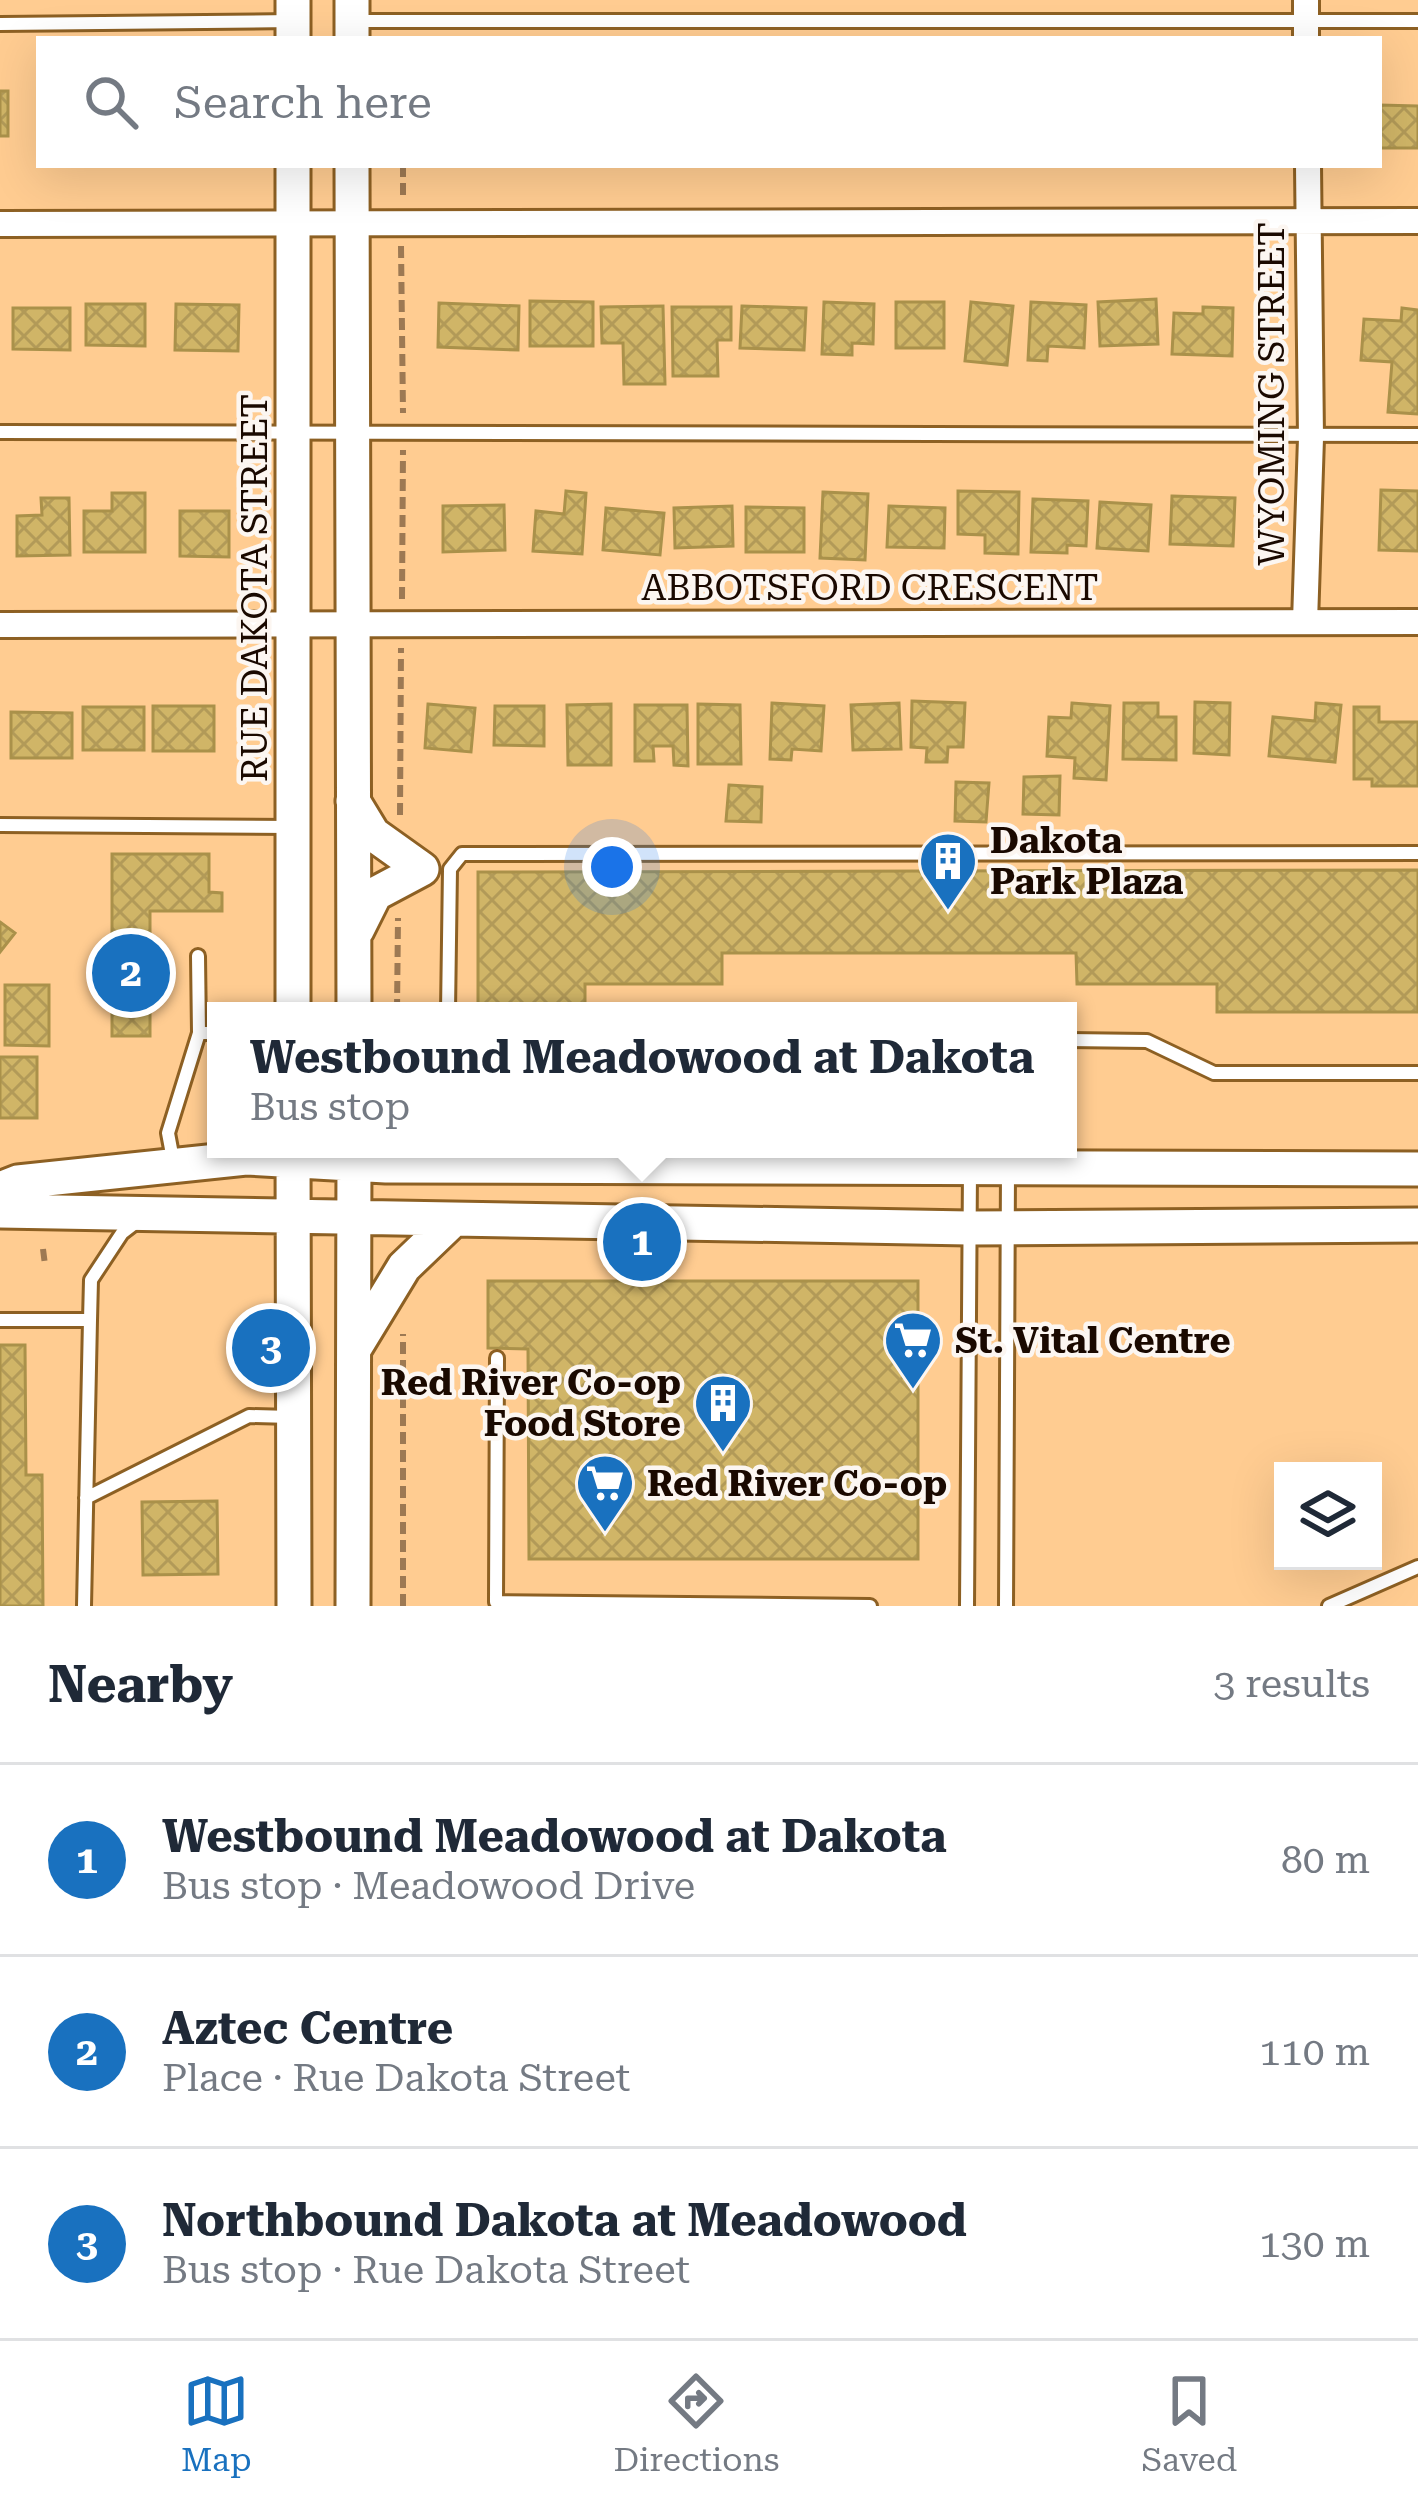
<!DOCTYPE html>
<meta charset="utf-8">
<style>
:root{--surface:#fff;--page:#f6f6f7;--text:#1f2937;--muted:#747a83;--line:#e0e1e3;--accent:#1971bf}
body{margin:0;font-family:"Roboto Serif",serif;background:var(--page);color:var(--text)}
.controls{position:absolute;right:36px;bottom:36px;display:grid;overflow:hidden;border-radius:0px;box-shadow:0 12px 48px #0002}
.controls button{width:108px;height:108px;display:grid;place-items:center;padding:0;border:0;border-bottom:3px solid var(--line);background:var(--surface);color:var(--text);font:60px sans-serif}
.you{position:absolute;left:612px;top:867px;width:42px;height:42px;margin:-30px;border:9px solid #fff;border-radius:50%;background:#1a73e8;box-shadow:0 0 0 18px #1a73e833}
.badge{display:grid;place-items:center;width:78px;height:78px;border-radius:50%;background:var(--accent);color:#fff;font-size:39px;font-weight:700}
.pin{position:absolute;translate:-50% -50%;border:6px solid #fff;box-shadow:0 3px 12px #0006}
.popup{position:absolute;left:207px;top:1002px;width:870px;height:156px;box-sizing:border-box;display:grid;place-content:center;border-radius:0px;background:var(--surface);filter:drop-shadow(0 3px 9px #0005);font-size:39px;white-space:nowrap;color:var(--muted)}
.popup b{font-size:45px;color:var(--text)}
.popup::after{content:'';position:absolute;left:50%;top:100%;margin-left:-24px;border:24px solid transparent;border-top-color:var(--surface)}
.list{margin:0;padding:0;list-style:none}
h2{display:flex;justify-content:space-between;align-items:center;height:156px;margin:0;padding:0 48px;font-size:51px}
h2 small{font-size:39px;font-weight:400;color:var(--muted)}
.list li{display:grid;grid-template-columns:78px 1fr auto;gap:36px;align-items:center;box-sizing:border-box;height:192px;padding:0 48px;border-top:3px solid var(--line)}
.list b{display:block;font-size:45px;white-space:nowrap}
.list p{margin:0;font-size:39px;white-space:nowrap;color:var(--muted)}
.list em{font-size:39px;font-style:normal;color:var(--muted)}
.icon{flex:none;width:66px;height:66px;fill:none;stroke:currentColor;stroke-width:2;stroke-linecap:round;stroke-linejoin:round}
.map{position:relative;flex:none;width:1418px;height:1606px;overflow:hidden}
.search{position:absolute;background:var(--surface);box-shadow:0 12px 48px #0002;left:36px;right:36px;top:36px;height:132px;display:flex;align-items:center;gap:30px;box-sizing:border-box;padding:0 42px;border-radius:0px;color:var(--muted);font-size:45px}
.sheet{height:732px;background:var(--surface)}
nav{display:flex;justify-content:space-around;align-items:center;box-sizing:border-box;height:168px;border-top:3px solid var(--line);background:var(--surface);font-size:33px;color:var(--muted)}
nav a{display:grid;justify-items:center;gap:6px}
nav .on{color:var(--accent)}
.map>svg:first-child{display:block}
.building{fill:url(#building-cross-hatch);stroke:#aa914a;stroke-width:3}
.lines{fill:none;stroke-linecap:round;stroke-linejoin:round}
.lane-casing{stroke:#8d6023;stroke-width:18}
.street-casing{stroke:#8d6023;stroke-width:30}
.secondary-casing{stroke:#8d6023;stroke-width:39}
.path{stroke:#9d7953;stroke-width:6;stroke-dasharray:12 6;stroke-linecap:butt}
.lane{stroke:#fff;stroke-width:12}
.street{stroke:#fff;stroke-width:24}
.secondary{stroke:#fff;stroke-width:33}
.labels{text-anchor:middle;stroke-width:9;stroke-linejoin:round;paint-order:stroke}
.street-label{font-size:36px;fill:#1a0900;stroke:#fcf6f1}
.poi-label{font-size:36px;font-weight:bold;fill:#1a0900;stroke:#fcf6f1;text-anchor:start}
</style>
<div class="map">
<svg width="1418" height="1606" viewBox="0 0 1418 1606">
<defs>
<pattern id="building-cross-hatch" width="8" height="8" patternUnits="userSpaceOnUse" patternTransform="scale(3)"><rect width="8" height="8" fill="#d0b567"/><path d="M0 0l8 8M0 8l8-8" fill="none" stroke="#b29a58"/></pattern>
</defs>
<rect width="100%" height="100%" fill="#ffcc91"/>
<!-- building -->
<path class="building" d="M0 91H8V136H0Z
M1379 105 1418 106V148H1379Z
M1156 299 1158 344 1100 346 1098 302Z
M530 301 593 302V346H530Z
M824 302 874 304 873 344 852 343V355L822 354Z
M896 302H944V348H896Z
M971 302 1013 306 1007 365 965 361Z
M1031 302 1086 305 1084 348 1048 346 1047 361 1028 360Z
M439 303 519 306 518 350 438 347Z
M86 304H145V346L86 345Z
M176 304 239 305 238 351 175 350Z
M663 306 665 384H624L623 343H602L601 307Z
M742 306 806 308 804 350 740 348Z
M672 307H731V340H717L718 376H673Z
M1203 307 1233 308 1232 356 1172 354 1174 313 1203 314Z
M13 308H70V350L13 349Z
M1402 308 1418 310V414L1388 412 1392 362 1361 360 1364 319 1401 321Z
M1381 490 1418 491V551L1379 550Z
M566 491 586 493 582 554 533 551 536 511 564 514Z
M958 491 1019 492 1018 554 985 553V535L958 534Z
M823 492 868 494 865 560 820 558Z
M112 493H145V552H84V511H112Z
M1172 496 1235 498 1233 546 1170 544Z
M41 498H69L70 555 17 556V516L42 515Z
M1033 499 1088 501 1086 546 1067 545V553L1031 552Z
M1100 502 1151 505 1148 551 1097 548Z
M504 505 505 550 443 552V506Z
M732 506 733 546 675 548 674 508Z
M889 506 945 508 944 548 887 547Z
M746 507 804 508V552H746Z
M606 508 664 513 660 555 603 550Z
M180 511H229V557L180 556Z
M912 701 965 703 963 747H948L947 762H926L927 748 911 747Z
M1195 702 1230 703 1229 755 1194 753Z
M772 703 824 706 821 751 792 749 791 760 770 759Z
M899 703 901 749 853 750 851 705Z
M1072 703 1110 706 1106 780 1074 778 1075 758 1047 756 1049 717 1071 718Z
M1124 703H1158V717H1176V760L1123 759Z
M1316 703 1341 705 1335 762 1269 756 1273 717 1315 721Z
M428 704 475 708 471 752 425 748Z
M611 704V765H568L567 705Z
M698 704 740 705 741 764H698Z
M635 705H687L688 766 674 765 673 746H653L654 761H635Z
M153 706H214V751H153Z
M495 706H544V746L494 745Z
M83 707H144V750H83Z
M1354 707H1379V722H1418V786H1372V779H1354Z
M11 712 72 713V758H11Z
M1060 776 1059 815 1023 814 1024 777Z
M956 782 989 783 986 822 955 821Z
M729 785 762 787 761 822 726 821Z
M112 854H209V892L222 893V911H150V1036H112Z
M1418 870V1012H1217V984H1077L1076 953H722V984H585V1011H478V872Z
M0 922 15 933 0 952Z
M5 985H49V1046L5 1045Z
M0 1057H37V1118H0Z
M488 1281H918V1559H529L528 1349 488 1348Z
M0 1345H25L26 1475H42L43 1606H0Z
M217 1501 218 1574 143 1575 142 1502Z"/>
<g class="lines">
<defs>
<path id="lane" d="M353 21H1418
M0 24 293 21
M0 432 1418 435
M0 825 293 827
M198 956 199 1033H216
M448 1011 450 869 462 854 1418 853
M1068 1040 1147 1041 1214 1073H1418
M999 1149 1008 1169 1006 1606
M174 1165 168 1133 199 1033
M0 1320H90L84 1606
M90 1320 91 1280 122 1233 135 1223
M497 1358 496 1602 870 1606
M86 1498 249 1416 292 1417
M967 1606 970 1169 982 1149
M1329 1606 1418 1567"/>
<path id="street" d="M1306 0V39
M0 224 1418 221
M1305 622 1311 438 1308 165
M0 625 1418 622"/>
<path id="secondary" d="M293 0V39
M352 0V39
M293 165V1011
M352 165 354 1011
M353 801 373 834 422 869 375 894 357 930
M293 1149 294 1606
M0 1189 18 1182 246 1158 386 1166 1418 1169
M0 1211 969 1228 1418 1225
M356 1346 404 1267 453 1220
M353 1606 354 1149"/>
</defs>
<!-- lane casing -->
<use href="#lane" class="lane-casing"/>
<!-- street casing -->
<use href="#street" class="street-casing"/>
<!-- secondary casing -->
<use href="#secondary" class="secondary-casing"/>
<!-- path -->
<path class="path" d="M403 165V197
M401 246 403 413
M402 599 403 450
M400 815 401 648
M397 1011 398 918
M43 1249 45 1265
M403 1606V1334"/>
<!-- lane -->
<use href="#lane" class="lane"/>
<!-- street -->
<use href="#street" class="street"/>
<!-- secondary -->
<use href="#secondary" class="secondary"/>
</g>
<!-- icons -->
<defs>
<symbol id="building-pin" viewBox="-11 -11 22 30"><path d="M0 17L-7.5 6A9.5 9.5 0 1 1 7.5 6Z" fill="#1971bf" stroke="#fcf6f1"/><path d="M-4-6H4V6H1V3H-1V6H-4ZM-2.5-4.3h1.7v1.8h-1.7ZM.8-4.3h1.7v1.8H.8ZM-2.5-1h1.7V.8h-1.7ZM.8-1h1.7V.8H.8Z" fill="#fff"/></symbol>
<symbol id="supermarket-pin" viewBox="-11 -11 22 30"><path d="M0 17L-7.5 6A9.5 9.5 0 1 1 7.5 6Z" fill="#1971bf" stroke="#fcf6f1"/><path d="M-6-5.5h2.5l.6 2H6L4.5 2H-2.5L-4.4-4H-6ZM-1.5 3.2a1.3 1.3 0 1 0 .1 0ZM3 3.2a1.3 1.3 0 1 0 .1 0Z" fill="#fff"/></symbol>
</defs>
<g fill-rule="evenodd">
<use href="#building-pin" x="915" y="828" width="66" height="90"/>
<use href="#supermarket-pin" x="880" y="1307" width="66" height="90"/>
<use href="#building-pin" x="690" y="1370" width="66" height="90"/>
<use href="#supermarket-pin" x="572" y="1450" width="66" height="90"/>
</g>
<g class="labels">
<!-- street labels -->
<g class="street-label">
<text transform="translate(1271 394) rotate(-90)" y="13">WYOMING STREET</text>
<text x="870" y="600">ABBOTSFORD CRESCENT</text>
<text transform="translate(254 588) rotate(-90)" y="13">RUE DAKOTA STREET</text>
</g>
<!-- poi labels -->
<g class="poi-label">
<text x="990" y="853">Dakota<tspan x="990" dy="41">Park Plaza</tspan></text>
<text x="955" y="1353">St. Vital Centre</text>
<text x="681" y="1395" text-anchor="end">Red River Co-op<tspan x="681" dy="41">Food Store</tspan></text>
<text x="647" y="1496">Red River Co-op</text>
</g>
</g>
</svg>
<div class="controls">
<button><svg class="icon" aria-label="layers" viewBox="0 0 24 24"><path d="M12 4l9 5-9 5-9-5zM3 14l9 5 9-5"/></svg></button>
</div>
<div class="you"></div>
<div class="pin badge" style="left:642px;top:1242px">1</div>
<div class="popup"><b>Westbound Meadowood at Dakota</b>Bus stop</div>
<div class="pin badge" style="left:131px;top:973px">2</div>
<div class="pin badge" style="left:271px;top:1348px">3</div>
<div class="search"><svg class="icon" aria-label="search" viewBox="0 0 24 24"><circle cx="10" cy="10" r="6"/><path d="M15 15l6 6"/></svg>Search here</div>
</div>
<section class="sheet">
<h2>Nearby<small>3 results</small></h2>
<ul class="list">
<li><span class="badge">1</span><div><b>Westbound Meadowood at Dakota</b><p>Bus stop · Meadowood Drive</p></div><em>80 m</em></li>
<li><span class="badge">2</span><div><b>Aztec Centre</b><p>Place · Rue Dakota Street</p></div><em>110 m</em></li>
<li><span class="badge">3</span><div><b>Northbound Dakota at Meadowood</b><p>Bus stop · Rue Dakota Street</p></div><em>130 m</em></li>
</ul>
</section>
<nav>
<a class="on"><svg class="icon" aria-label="map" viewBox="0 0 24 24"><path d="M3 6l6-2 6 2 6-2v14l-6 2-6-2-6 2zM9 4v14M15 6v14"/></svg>Map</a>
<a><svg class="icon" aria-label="directions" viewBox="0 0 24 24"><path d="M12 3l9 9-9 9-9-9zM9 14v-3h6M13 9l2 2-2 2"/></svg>Directions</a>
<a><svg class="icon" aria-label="saved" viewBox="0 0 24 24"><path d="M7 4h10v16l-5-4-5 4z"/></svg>Saved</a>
</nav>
